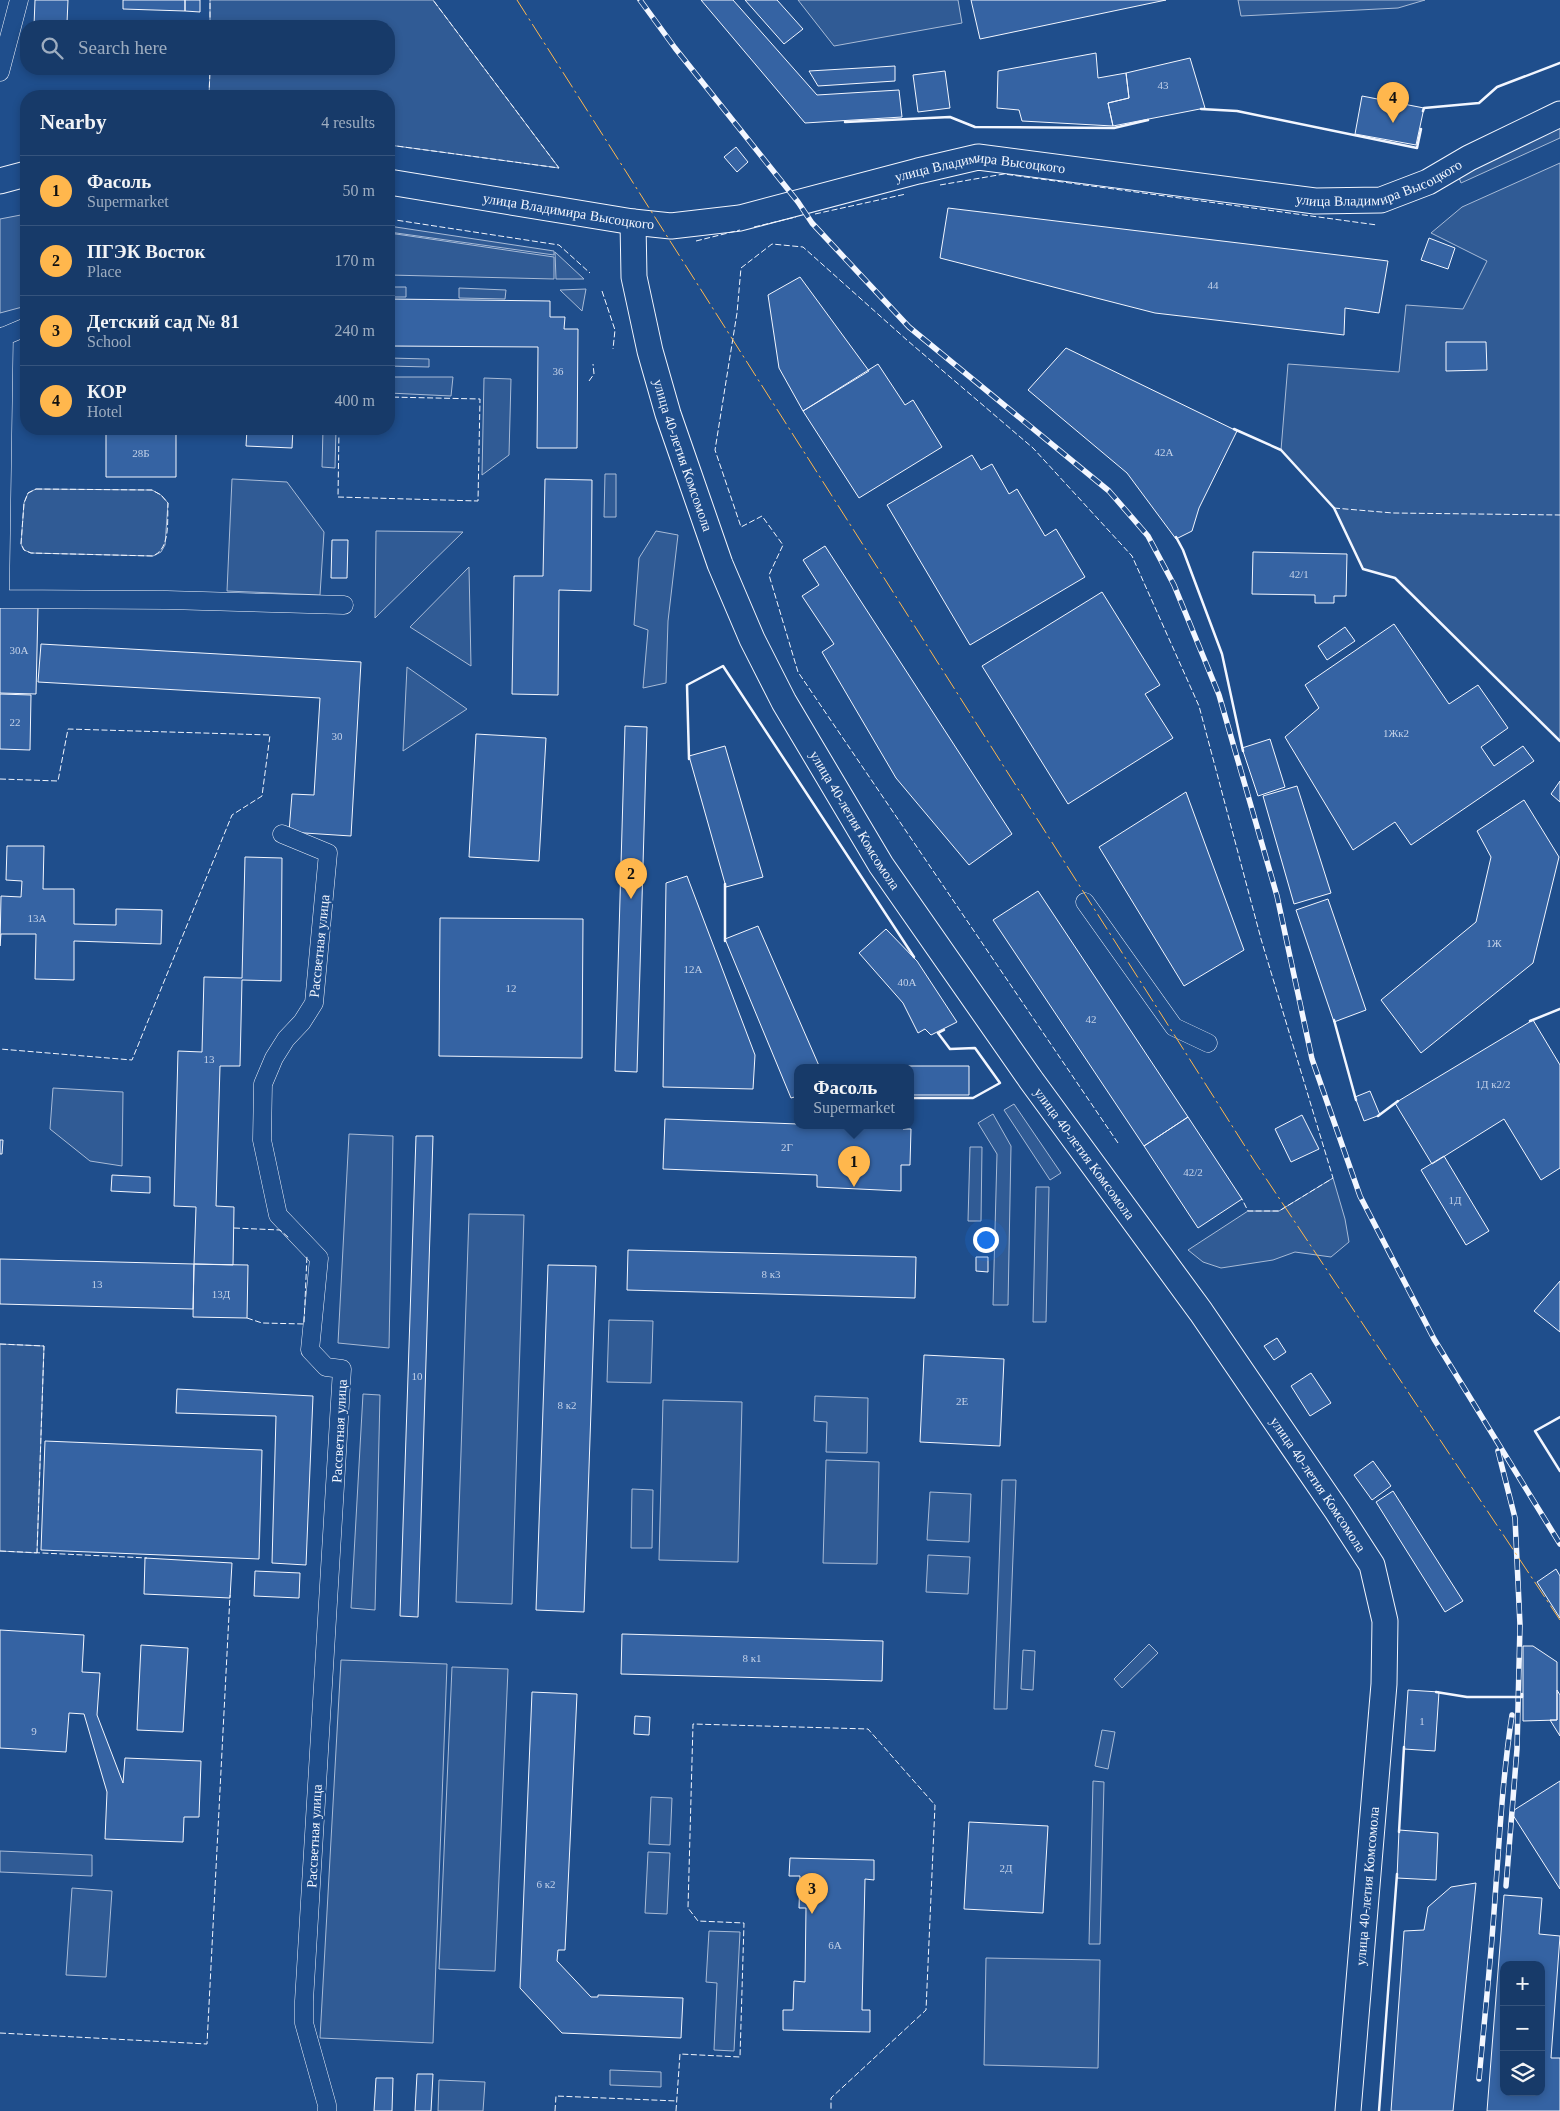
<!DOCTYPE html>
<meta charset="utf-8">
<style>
:root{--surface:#173a69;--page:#20416f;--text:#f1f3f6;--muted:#9eadc0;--line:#36547d;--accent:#ffb74d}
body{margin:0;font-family:Georgia,serif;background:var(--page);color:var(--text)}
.controls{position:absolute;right:15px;bottom:15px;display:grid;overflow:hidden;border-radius:10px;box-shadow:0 2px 8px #0003}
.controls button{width:45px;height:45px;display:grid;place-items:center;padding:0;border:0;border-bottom:1px solid var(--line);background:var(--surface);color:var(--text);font:25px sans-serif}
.you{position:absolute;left:985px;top:1239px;width:18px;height:18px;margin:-12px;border:4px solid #fff;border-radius:50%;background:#1a73e8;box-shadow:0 0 0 8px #1a73e833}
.badge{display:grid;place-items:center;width:32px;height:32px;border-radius:50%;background:var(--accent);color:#111;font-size:16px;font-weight:700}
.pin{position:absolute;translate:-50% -41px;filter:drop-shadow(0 1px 2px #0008)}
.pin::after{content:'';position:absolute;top:26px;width:18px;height:15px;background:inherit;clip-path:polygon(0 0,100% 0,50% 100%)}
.popup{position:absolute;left:794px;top:1064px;width:120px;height:65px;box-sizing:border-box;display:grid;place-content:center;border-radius:10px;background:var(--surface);filter:drop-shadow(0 1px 4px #0005);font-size:16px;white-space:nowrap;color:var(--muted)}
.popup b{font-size:19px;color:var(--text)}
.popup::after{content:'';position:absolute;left:50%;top:100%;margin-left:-10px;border:10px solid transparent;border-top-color:var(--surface)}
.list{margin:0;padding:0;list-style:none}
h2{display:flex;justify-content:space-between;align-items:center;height:65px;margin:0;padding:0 20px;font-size:21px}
h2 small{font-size:16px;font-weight:400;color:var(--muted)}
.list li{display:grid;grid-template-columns:32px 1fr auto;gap:15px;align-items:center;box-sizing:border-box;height:70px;padding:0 20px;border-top:1px solid var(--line)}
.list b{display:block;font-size:19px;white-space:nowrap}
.list p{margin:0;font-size:16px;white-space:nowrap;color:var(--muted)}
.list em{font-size:16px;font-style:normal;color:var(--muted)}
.icon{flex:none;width:28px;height:28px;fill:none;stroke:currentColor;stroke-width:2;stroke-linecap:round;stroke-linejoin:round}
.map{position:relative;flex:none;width:1560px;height:2111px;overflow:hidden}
.search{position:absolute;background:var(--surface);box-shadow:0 2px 8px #0003;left:20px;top:20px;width:375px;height:55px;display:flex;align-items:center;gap:12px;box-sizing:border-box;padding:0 18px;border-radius:20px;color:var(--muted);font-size:19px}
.panel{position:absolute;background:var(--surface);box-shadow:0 2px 8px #0003;left:20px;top:90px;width:375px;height:345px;border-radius:20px}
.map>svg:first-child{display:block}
.built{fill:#305b95;stroke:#a8bbd7}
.building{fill:#3563a3;stroke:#f2f6ff;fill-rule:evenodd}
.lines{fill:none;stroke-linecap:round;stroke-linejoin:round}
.minor-casing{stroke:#f2f6ff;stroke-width:19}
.secondary-casing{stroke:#f2f6ff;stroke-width:27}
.minor{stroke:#1f4e8c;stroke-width:18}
.secondary{stroke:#1f4e8c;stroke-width:25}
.rail-casing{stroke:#f2f6ff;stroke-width:5.5}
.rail{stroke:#1f4e8c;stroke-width:4;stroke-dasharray:11;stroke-linecap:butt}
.fence{stroke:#f2f6ff;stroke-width:1;stroke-dasharray:6 2.5;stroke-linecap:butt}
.wall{stroke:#f2f6ff;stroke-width:2.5}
.power{stroke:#ffb74d;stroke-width:1;stroke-dasharray:18 4 2.5 4;stroke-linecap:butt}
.labels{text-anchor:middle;stroke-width:4;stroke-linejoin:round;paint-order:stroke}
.number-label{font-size:11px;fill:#c3d1e8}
.street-label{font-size:14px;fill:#f2f6ff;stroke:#1f4e8c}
</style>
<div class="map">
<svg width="1560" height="2111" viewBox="0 0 1560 2111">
<rect width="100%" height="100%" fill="#1f4e8c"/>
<!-- built -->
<path class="built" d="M210 0H433L559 168 389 145V96H209L210 69H389V26H210Z
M798 0H958L962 23 834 46Z
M1238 0H1425L1398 8 1241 16Z
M1560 124V138L1461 183 1457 172Z
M1560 163V741L1395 578 1363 569 1334 508 1281 450 1288 364 1399 372 1406 305 1463 309 1487 261 1431 233 1462 207Z
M26 214V306L0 313V219Z
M389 226 554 251V255L389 232Z
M389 233 554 257V279L389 275Z
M555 252 584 279H556Z
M389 287H406V297H389Z
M459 288 506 290 505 299 459 298Z
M586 289 582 311 560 290Z
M389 358 429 359V367L389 366Z
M389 377H453L451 396 389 393Z
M484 378 511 379 509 455 482 475Z
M323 429H336L335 468 322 467Z
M605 474H616V517H604Z
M232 479 287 482 324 532 320 595 227 591Z
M36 489 152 490 161 495 168 503 165 545 161 552 153 556 31 553 24 550 21 544 24 503 28 493Z
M376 531 463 532 375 618Z
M656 531 678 535 668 621 666 683 643 688 648 630 634 625 639 558Z
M469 567 471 666 410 627Z
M407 667 467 709 403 751Z
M53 1088 123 1092 122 1166 90 1161 50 1129Z
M1014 1104 1061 1173 1050 1180 1004 1110Z
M993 1114 1011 1146 1008 1305H993L997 1154 978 1123Z
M349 1134 393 1136 389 1348 338 1343Z
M970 1147H982L981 1221H968Z
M1333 1178 1345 1219 1349 1242 1331 1257 1295 1252 1273 1260 1221 1268 1203 1262 1188 1250 1248 1211H1279Z
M1036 1187H1049L1046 1322H1033Z
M469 1214 524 1215 512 1604 456 1602Z
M609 1320 653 1321 651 1383 607 1382Z
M0 1344 44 1346 37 1553 0 1551Z
M363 1394 380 1395 375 1610 351 1608Z
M815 1396 868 1398 867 1453 826 1452 827 1422 814 1421Z
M663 1400 742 1402 738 1562 659 1560Z
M826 1460 879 1462 877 1564 823 1563Z
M1002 1480H1016L1007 1709H994Z
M632 1489 653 1490 652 1548H631Z
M930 1492 971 1494 969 1542 927 1540Z
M928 1555 970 1557 968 1594 926 1592Z
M1149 1644 1158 1653 1122 1688 1114 1679Z
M1023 1650 1035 1651 1033 1690 1021 1689Z
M341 1660 447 1664 433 2043 320 2038Z
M452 1667 508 1669 495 1971 439 1969Z
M1102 1730 1115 1732 1108 1769 1095 1766Z
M1093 1781 1104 1782 1100 1944H1089Z
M651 1797 672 1798 670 1845 649 1844Z
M0 1851 92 1855V1876L0 1872Z
M648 1852 670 1853 667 1914 645 1913Z
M72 1888 112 1891 106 1977 66 1975Z
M709 1931 740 1932 734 2051 714 2050 717 1983 706 1982Z
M986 1958 1100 1960 1098 2068 984 2065Z
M610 2070 661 2072V2087L610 2085Z
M439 2080 485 2082 483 2111H438Z"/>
<!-- building -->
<path class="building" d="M35 0H68L67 23 55 22 54 26H34Z
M123 0H185V11L123 9Z
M185 0H200V12L185 11Z
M701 0H733L817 95 899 90 902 117 805 123Z
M745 0H777L803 29 784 44Z
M971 0H1166L980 39Z
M1096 53 1098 78 1126 73 1129 98 1108 103 1113 126 1022 121 1019 110 997 108 998 71Z
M1190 58 1205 108 1113 126 1108 103 1129 98 1126 73Z
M895 66V81L818 86 809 71Z
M945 71 950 108 918 112 913 75Z
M1362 96 1424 108 1416 145 1355 134Z
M736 147 748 162 737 172 724 157Z
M948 208 1388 261 1379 313 1345 308 1344 335 1155 313 940 258Z
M1429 238 1455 248 1448 269 1421 260Z
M800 277 869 371 803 411 779 368 768 295Z
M389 299 550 301V317H565L564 329H578L577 448H537L538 347 389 346Z
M1446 342H1486L1487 370 1446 371Z
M1066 348 1237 431 1199 508 1192 531 1176 539 1127 473 1028 390Z
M878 364 905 405 913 400 942 447 859 498 803 411Z
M106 429H176V477H106Z
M247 429H293L292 448 246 446Z
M972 455 981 470 992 464 1009 494 1017 489 1045 536 1056 529 1085 577 970 645 887 505Z
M545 479 592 480 591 591 559 590 558 695 512 694 514 576H543Z
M332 540H348L347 578H331Z
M825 546 1012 834 969 865 896 778 822 652 834 644 802 596 819 585 803 560Z
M1253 552 1347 554 1346 596H1334V603H1315V595L1252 594Z
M1102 592 1160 685 1145 694 1173 738 1068 804 982 666Z
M0 606 38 607 36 694 0 693Z
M1394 624 1449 704 1478 685 1508 728 1481 747 1494 766 1523 746 1534 761 1411 845 1395 822 1353 850 1285 737 1319 708 1305 685Z
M1345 627 1355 641 1327 660 1318 646Z
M41 644 361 662 351 836 289 832 292 794 314 795 320 698 38 682Z
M0 694 31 695 30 750 0 749Z
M625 726 647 727 637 1072 615 1071Z
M476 734 546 738 539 861 469 857Z
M1270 739 1285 787 1258 796 1242 748Z
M725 746 763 877 726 887 689 756Z
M1560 781V802L1551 794Z
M1297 786 1331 893 1294 904 1263 796Z
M1186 792 1244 950 1184 986 1099 847Z
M1524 800 1559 857 1533 963 1421 1053 1381 1000 1476 922 1491 857 1477 831Z
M7 846H44L43 889H74V924L116 925V909L162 910 161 944 74 941V980L35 979 36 934H1L0 946 1 896 21 897 22 881 6 880Z
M245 857 282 858 281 981 242 980 240 1066H220L216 1206 234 1207 233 1265 194 1264 196 1207 174 1206 178 1051 202 1052 204 977 242 978Z
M687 876 755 1055 753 1089 663 1087 666 883Z
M1038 891 1188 1117 1144 1146 993 920Z
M1328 899 1366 1010 1334 1022 1296 910Z
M440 918 583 919 582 1058 439 1056Z
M758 926 820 1068H798V1096L791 1098 725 939Z
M886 929 917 961 957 1022 931 1035 925 1029 918 1033 903 1003 859 953Z
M1533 1020 1560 1065V1168L1541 1180 1504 1119 1432 1164 1395 1103Z
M850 1066H969V1095H910V1068H850Z
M1370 1091 1380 1115 1364 1121 1355 1097Z
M1302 1115 1319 1149 1291 1162 1275 1129Z
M1188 1117 1242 1199 1198 1228 1144 1146Z
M665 1119 798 1124V1126H903V1129H911L910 1165H901V1191L817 1187V1175L663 1169Z
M416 1136H433L418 1617 400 1616Z
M0 1140H3L2 1154H0Z
M1444 1156 1489 1231 1466 1245 1421 1170Z
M112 1175 150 1177V1193L111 1191Z
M628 1250 916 1257 915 1298 627 1290Z
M976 1257H988V1272L976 1271Z
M0 1259 194 1264 193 1309 0 1304Z
M194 1264 248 1265 247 1318 193 1317Z
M548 1265 596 1266 584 1612 536 1610Z
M1560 1281V1332L1534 1311Z
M1277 1338 1286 1352 1274 1360 1264 1346Z
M924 1355 1004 1359 1000 1446 920 1442Z
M1311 1373 1331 1403 1310 1416 1291 1386Z
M177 1389 313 1396 306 1565 272 1563 276 1416 176 1413Z
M45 1441 262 1450 259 1559 41 1550Z
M1373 1461 1391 1486 1372 1500 1354 1475Z
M1393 1491 1463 1601 1445 1612 1376 1502Z
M145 1558 232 1563 230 1598 144 1594Z
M1556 1569 1560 1576V1618L1537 1582Z
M255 1571 300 1573 299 1598 254 1596Z
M0 1630 84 1635 82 1672 100 1673 97 1715 123 1783 125 1758 201 1761 199 1817H184L183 1842 105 1839 107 1792 84 1714 69 1713 66 1752 0 1748Z
M622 1634 883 1641 882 1681 621 1674Z
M141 1645 188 1648 183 1732 137 1730Z
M1523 1646H1533L1557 1662V1720L1523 1721Z
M1408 1690 1439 1692 1435 1751 1404 1749Z
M1557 1690 1560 1695V1736L1550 1720H1557Z
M532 1692 577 1694 565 1950H558L557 1961 591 1997H598V1995L683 1998 681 2038 562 2033 520 1988Z
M635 1716 650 1717 649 1735 634 1734Z
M1560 1781V1889L1511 1812Z
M969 1822 1048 1826 1043 1913 964 1909Z
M1399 1830 1438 1833 1436 1880 1397 1878Z
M790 1858 874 1860V1880L865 1879 862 2010H870V2032L783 2030V2010H793L794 1981 805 1982 806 1908H799L800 1876H789Z
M1476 1883 1453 2111H1391L1404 1931 1424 1930 1428 1907 1451 1887Z
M1504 1895 1542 1898 1539 1934 1560 1936 1551 2058H1560V2111H1487ZM1504 1965H1541V2092H1504Z
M417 2074H433L431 2111H415Z
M376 2078H393L392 2111H374Z"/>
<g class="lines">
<defs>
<path id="minor" d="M0 72 19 0
M0 338 26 327
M0 599 4 336
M1 599 167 600 344 605
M282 834 328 853 314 1003 302 1022 286 1039 274 1058 263 1084 262 1140 278 1215 319 1258 310 1350 326 1367 342 1369 304 2001V2023L327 2105V2111
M1085 902 1174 1027 1208 1043"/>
<g id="secondary">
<path d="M0 181 26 174"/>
<path id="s1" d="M389 182 633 222 671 226 740 218 918 171 978 157 1315 201 1381 200 1428 182 1469 158 1560 114"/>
<path id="s2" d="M633 222 634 277 650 351 668 414 720 564 752 639 784 702 881 865 1031 1080 1201 1312 1337 1511 1372 1565 1385 1621 1384 1684 1348 2111"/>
</g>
</defs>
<!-- minor casing -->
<use href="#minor" class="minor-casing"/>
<!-- secondary casing -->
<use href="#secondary" class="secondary-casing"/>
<!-- minor -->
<use href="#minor" class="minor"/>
<!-- secondary -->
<use href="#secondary" class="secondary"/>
<defs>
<path id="rail" d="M640 0 675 48 798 202 812 223 909 327 1109 491 1148 536 1174 585 1219 695 1277 896 1312 1059 1360 1196 1434 1339 1560 1544
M1498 1451 1515 1518 1520 1625 1517 1749 1506 1886
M1479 2079C1484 2024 1490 1968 1494 1912 1499 1846 1502 1781 1512 1715"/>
</defs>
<!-- rail casing -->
<use href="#rail" class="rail-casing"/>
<!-- rail -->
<use href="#rail" class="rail"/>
<!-- fence -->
<path class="fence" d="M210 26V0
M209 96 210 69
M389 145 559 168 433 0
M940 185 1004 174 1377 225
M815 214 906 194
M389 219 559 245 590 273
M754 227 796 217
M696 241 740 230
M602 291 615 330 613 349
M589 381 594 374 593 364
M339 429 338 497 478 501 480 399 389 397
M36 489 152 490 161 495 168 503C167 521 171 548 153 556L31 553 24 550 21 544 24 503 28 493Z
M1334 508 1393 513 1560 515
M0 779 58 781 68 729 270 735 262 796 232 815 132 1060 0 1049
M1118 1143 798 672 769 575 783 545 762 516 741 527 715 450 737 313 741 268 772 244 803 247 908 341 1033 448 1132 556 1199 706 1261 939 1333 1178 1279 1211H1248L1242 1199
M234 1228 280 1230 289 1238
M247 1318 262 1323 304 1324 307 1255
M0 1344 44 1346 37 1553
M0 1551 147 1558
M0 2033 207 2044 230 1595
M555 2111 556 2096 677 2101
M676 2111 680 2054 740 2057 744 1923 698 1921 688 1908 693 1724 868 1729 935 1805 926 2010 831 2098V2111"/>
<!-- wall -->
<path class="wall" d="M1201 109 1237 111 1417 148 1421 129
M1423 111 1424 108 1479 103 1497 87 1560 63
M845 122 950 117 975 127 1114 128 1148 120
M1234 429 1281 450 1334 508 1363 569 1395 578 1560 741
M1176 537 1183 550 1222 654 1243 751
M689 759 687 685 723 666 914 957
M725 941V884
M1334 1020 1356 1100
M1530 1021 1560 1009
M910 1098H973L1000 1083 975 1048 950 1049 938 1033 944 1030
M1378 1116 1398 1101
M1560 1417 1535 1431 1560 1471
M1436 1692 1467 1697H1522V1694
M1399 1832 1404 1747
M1379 2111 1397 1874"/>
<!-- power -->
<path class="power" d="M517 0 1255 1162 1560 1620"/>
</g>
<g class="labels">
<!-- number labels -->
<g class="number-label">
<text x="1163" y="89">43</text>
<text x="1213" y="289">44</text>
<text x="558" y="375">36</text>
<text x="1164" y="456">42А</text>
<text x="141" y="457">28Б</text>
<text x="1299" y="578">42/1</text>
<text x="19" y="654">30А</text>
<text x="15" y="726">22</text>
<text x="1396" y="737">1Жк2</text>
<text x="337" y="740">30</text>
<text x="37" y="922">13А</text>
<text x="1494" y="947">1Ж</text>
<text x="693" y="973">12А</text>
<text x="907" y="986">40А</text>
<text x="511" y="992">12</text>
<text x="1091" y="1023">42</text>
<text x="209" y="1063">13</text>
<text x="1493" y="1088">1Д к2/2</text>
<text x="787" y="1151">2Г</text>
<text x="1193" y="1176">42/2</text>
<text x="1455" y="1204">1Д</text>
<text x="771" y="1278">8 к3</text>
<text x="97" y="1288">13</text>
<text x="221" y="1298">13Д</text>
<text x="417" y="1380">10</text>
<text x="962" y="1405">2Е</text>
<text x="567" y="1409">8 к2</text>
<text x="752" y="1662">8 к1</text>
<text x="1422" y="1725">1</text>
<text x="34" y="1735">9</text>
<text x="1006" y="1872">2Д</text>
<text x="546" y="1888">6 к2</text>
<text x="835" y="1949">6А</text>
</g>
<!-- street labels -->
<g class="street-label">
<text dy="5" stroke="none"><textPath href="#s1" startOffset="602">улица Владимира Высоцкого</textPath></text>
<text dy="5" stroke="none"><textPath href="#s1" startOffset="1008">улица Владимира Высоцкого</textPath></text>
<text dy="5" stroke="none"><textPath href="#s1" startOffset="182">улица Владимира Высоцкого</textPath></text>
<text dy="5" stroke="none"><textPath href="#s2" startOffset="240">улица 40-летия Комсомола</textPath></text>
<text dy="5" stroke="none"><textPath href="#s2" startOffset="645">улица 40-летия Комсомола</textPath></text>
<text transform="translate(319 946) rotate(-84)" y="5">Рассветная улица</text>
<text dy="5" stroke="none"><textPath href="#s2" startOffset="1050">улица 40-летия Комсомола</textPath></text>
<text transform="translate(339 1431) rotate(-87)" y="5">Рассветная улица</text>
<text dy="5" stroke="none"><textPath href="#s2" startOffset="1455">улица 40-летия Комсомола</textPath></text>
<text transform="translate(314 1836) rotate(-87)" y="5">Рассветная улица</text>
<text transform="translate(1367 1886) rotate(-85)" y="5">улица 40-летия Комсомола</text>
</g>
</g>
</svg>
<div class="controls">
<button>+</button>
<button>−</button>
<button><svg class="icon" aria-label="layers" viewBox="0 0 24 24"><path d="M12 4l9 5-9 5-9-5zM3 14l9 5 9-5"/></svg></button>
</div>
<div class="you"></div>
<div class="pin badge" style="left:854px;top:1187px">1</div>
<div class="popup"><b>Фасоль</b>Supermarket</div>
<div class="pin badge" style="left:631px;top:899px">2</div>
<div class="pin badge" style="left:812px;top:1914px">3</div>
<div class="pin badge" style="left:1393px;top:123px">4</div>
<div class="search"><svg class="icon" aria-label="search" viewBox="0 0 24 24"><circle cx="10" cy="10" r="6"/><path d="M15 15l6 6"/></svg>Search here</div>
<section class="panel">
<h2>Nearby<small>4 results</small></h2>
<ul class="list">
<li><span class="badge">1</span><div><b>Фасоль</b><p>Supermarket</p></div><em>50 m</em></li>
<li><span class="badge">2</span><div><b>ПГЭК Восток</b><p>Place</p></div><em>170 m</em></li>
<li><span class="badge">3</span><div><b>Детский сад № 81</b><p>School</p></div><em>240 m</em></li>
<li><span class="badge">4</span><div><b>КОР</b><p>Hotel</p></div><em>400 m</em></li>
</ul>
</section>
</div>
